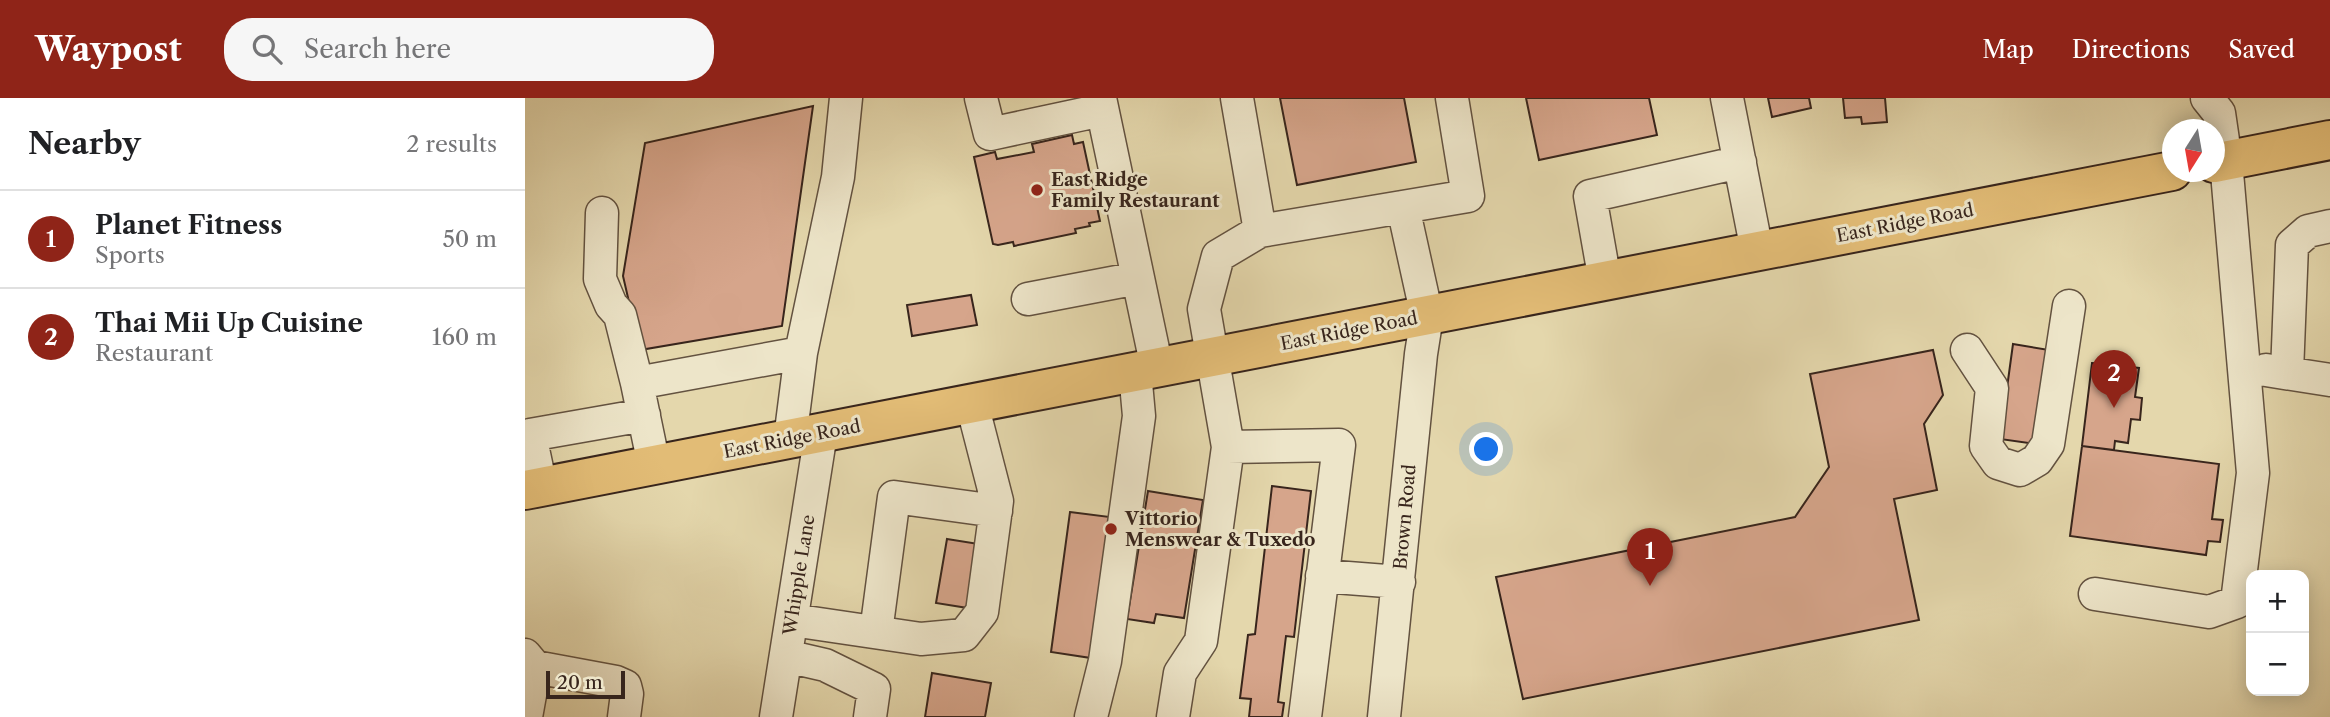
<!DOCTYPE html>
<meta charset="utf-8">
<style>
:root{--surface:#fff;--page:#f6f6f6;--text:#202124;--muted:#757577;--line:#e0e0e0;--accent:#8f2418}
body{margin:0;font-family:"Libre Caslon Text",serif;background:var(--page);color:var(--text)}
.controls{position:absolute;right:21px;bottom:21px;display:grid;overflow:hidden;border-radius:14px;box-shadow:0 4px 18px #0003}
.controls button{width:63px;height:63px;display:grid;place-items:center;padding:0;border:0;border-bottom:2px solid var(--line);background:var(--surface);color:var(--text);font:35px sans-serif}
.compass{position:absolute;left:1637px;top:21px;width:63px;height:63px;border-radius:50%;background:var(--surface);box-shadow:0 4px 18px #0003;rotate:191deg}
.scale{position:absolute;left:21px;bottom:18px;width:79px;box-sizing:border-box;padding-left:7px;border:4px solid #38251c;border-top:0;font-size:19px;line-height:24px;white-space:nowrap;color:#38251c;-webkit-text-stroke:5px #ede5c9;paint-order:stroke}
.you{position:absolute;left:962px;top:352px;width:24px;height:24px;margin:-18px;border:5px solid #fff;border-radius:50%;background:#1a73e8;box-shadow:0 0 0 10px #1a73e833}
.badge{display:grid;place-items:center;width:46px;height:46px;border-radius:50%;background:var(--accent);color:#fff;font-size:23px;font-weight:700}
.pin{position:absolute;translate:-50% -58px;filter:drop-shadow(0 2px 4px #0008)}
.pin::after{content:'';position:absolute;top:37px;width:24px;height:21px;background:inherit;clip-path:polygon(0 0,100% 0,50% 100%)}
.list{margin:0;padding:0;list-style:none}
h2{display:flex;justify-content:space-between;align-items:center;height:91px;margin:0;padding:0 28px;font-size:30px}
h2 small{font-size:23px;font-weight:400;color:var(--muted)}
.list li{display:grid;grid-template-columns:46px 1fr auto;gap:21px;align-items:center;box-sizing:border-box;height:98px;padding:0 28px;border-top:2px solid var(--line)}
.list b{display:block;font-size:26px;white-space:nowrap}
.list p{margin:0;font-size:23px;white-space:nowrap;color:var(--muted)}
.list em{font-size:23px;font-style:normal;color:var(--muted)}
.icon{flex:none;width:38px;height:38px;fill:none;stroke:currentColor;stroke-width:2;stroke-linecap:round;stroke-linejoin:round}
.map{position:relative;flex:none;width:1805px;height:619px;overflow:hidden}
header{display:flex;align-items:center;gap:42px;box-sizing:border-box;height:98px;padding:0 35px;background:var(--accent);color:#fff}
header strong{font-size:33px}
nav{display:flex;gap:38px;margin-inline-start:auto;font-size:24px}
.search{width:490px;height:63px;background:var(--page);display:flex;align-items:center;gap:18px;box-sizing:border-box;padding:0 24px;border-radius:28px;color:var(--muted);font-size:26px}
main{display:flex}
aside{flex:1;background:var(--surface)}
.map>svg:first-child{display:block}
.building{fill:#d6a58b;stroke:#38251c;stroke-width:2}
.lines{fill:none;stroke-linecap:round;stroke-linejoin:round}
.minor-casing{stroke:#635240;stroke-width:35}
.major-casing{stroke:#38251c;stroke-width:42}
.minor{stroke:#ede5c9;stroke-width:32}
.major{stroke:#e2bc76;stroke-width:38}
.poi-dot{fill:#8f2418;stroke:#ede5c9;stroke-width:2.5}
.labels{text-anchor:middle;stroke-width:6;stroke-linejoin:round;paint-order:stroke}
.poi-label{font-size:18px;font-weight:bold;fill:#38251c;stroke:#ede5c9;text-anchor:start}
.street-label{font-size:18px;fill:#38251c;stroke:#ede5c9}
</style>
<header>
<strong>Waypost</strong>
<div class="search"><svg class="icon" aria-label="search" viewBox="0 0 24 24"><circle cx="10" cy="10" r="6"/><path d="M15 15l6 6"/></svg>Search here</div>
<nav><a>Map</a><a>Directions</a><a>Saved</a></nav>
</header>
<main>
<aside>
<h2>Nearby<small>2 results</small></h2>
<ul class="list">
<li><span class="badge">1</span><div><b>Planet Fitness</b><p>Sports</p></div><em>50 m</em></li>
<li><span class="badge">2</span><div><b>Thai Mii Up Cuisine</b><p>Restaurant</p></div><em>160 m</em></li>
</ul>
</aside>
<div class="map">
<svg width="1805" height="619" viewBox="0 0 1805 619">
<rect width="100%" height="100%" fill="#e4d7ac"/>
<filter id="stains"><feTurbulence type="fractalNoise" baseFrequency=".00286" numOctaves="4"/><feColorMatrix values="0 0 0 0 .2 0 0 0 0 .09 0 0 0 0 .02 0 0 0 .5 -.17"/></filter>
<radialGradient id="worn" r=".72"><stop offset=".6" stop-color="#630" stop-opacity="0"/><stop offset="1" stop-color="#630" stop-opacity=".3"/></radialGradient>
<!-- building -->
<path class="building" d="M755 0H879L891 64 772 87Z
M1001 0H1124L1132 37 1014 62Z
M1243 0H1284L1286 10 1247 19Z
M1318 0H1360L1362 24 1337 26 1336 19 1320 20Z
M288 8 257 228 115 252 98 178 120 45Z
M547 37 549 46 558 44 575 123 564 125 565 128 550 131 551 135 489 148 488 144 473 147 468 146 449 59 470 54 472 61 509 54 507 46Z
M446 197 452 227 387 238 382 207Z
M1488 246 1524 252 1510 346 1475 341Z
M1408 252 1418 297 1399 326 1412 392 1369 401 1394 522 998 601 971 479 1270 419 1304 369 1285 276Z
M1567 265 1614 270 1610 299 1617 300 1615 322 1606 321 1603 345 1590 343 1589 352 1557 348Z
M1557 348 1694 366 1687 421 1698 422 1695 444 1683 443 1681 457 1545 438Z
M747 388 786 393 769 539 761 538 753 604 759 605 757 619H724L726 601 715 600 723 537 730 536Z
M623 393 678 402 659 520 631 516 629 525 602 521Z
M545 414 585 419 566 560 526 554Z
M422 441 460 447 449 511 411 505Z
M407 575 466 585 460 619H400Z"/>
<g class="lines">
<defs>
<path id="minor" d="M456 0 465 36 577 12
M575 0 632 270
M712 0 735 133 943 98 927 0
M1202 0 1232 153
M77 115 75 181 86 207 95 217 112 285
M1080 183 1065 98 1215 64
M503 201 613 180
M1442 252 1467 290 1461 348 1473 365 1495 372 1512 362 1523 346 1544 208
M1741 272 1805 282
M1762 275 1767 147 1783 133 1805 128
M265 341 276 255 313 79 321 0
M703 349 814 347 780 619
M129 367 112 285 276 255
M16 389 5 337 119 317
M797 478 874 484
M1570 496 1684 514 1712 504 1728 375 1701 63 1694 15 1682 0
M267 522 396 541 439 537 457 514 472 403 447 306
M351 534 369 399 471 413
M0 557 10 569 91 584 100 588 102 596 99 619
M261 558 300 567 349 591 345 619
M1 619 10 569
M251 619 296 335
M566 619 580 563 614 318 610 274
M648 619 655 575 676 543 703 349 679 211 693 158 735 133
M859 619 896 256 902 218 878 109"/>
<path id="major" d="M1689 65 1805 42
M0 392 1647 73"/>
</defs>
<!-- minor casing -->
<use href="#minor" class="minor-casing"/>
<!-- major casing -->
<use href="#major" class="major-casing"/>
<!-- minor -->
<use href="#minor" class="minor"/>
<!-- major -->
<use href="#major" class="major"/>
</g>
<!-- markers -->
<g class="poi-dot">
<circle cx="512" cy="92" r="7"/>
<circle cx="586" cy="431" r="7"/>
</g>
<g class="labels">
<!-- poi labels -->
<g class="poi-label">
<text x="526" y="88">East Ridge<tspan x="526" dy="21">Family Restaurant</tspan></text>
<text x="600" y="427">Vittorio<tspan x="600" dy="21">Menswear &amp; Tuxedo</tspan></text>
</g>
<!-- street labels -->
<g class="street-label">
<text transform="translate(1380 125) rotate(-11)" y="6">East Ridge Road</text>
<text transform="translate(824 233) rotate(-11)" y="6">East Ridge Road</text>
<text transform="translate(267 341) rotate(-11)" y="6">East Ridge Road</text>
<text transform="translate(880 419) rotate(-85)" y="6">Brown Road</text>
<text transform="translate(274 477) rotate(-81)" y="6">Whipple Lane</text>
</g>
</g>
<rect width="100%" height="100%" filter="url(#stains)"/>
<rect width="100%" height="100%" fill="url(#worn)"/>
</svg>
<div class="controls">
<button>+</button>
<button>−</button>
</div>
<svg class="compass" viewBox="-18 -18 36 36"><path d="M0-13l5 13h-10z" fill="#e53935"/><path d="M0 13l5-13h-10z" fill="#757577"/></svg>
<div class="scale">20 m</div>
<div class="you"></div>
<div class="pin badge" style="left:1125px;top:488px">1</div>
<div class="pin badge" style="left:1589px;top:310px">2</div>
</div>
</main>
